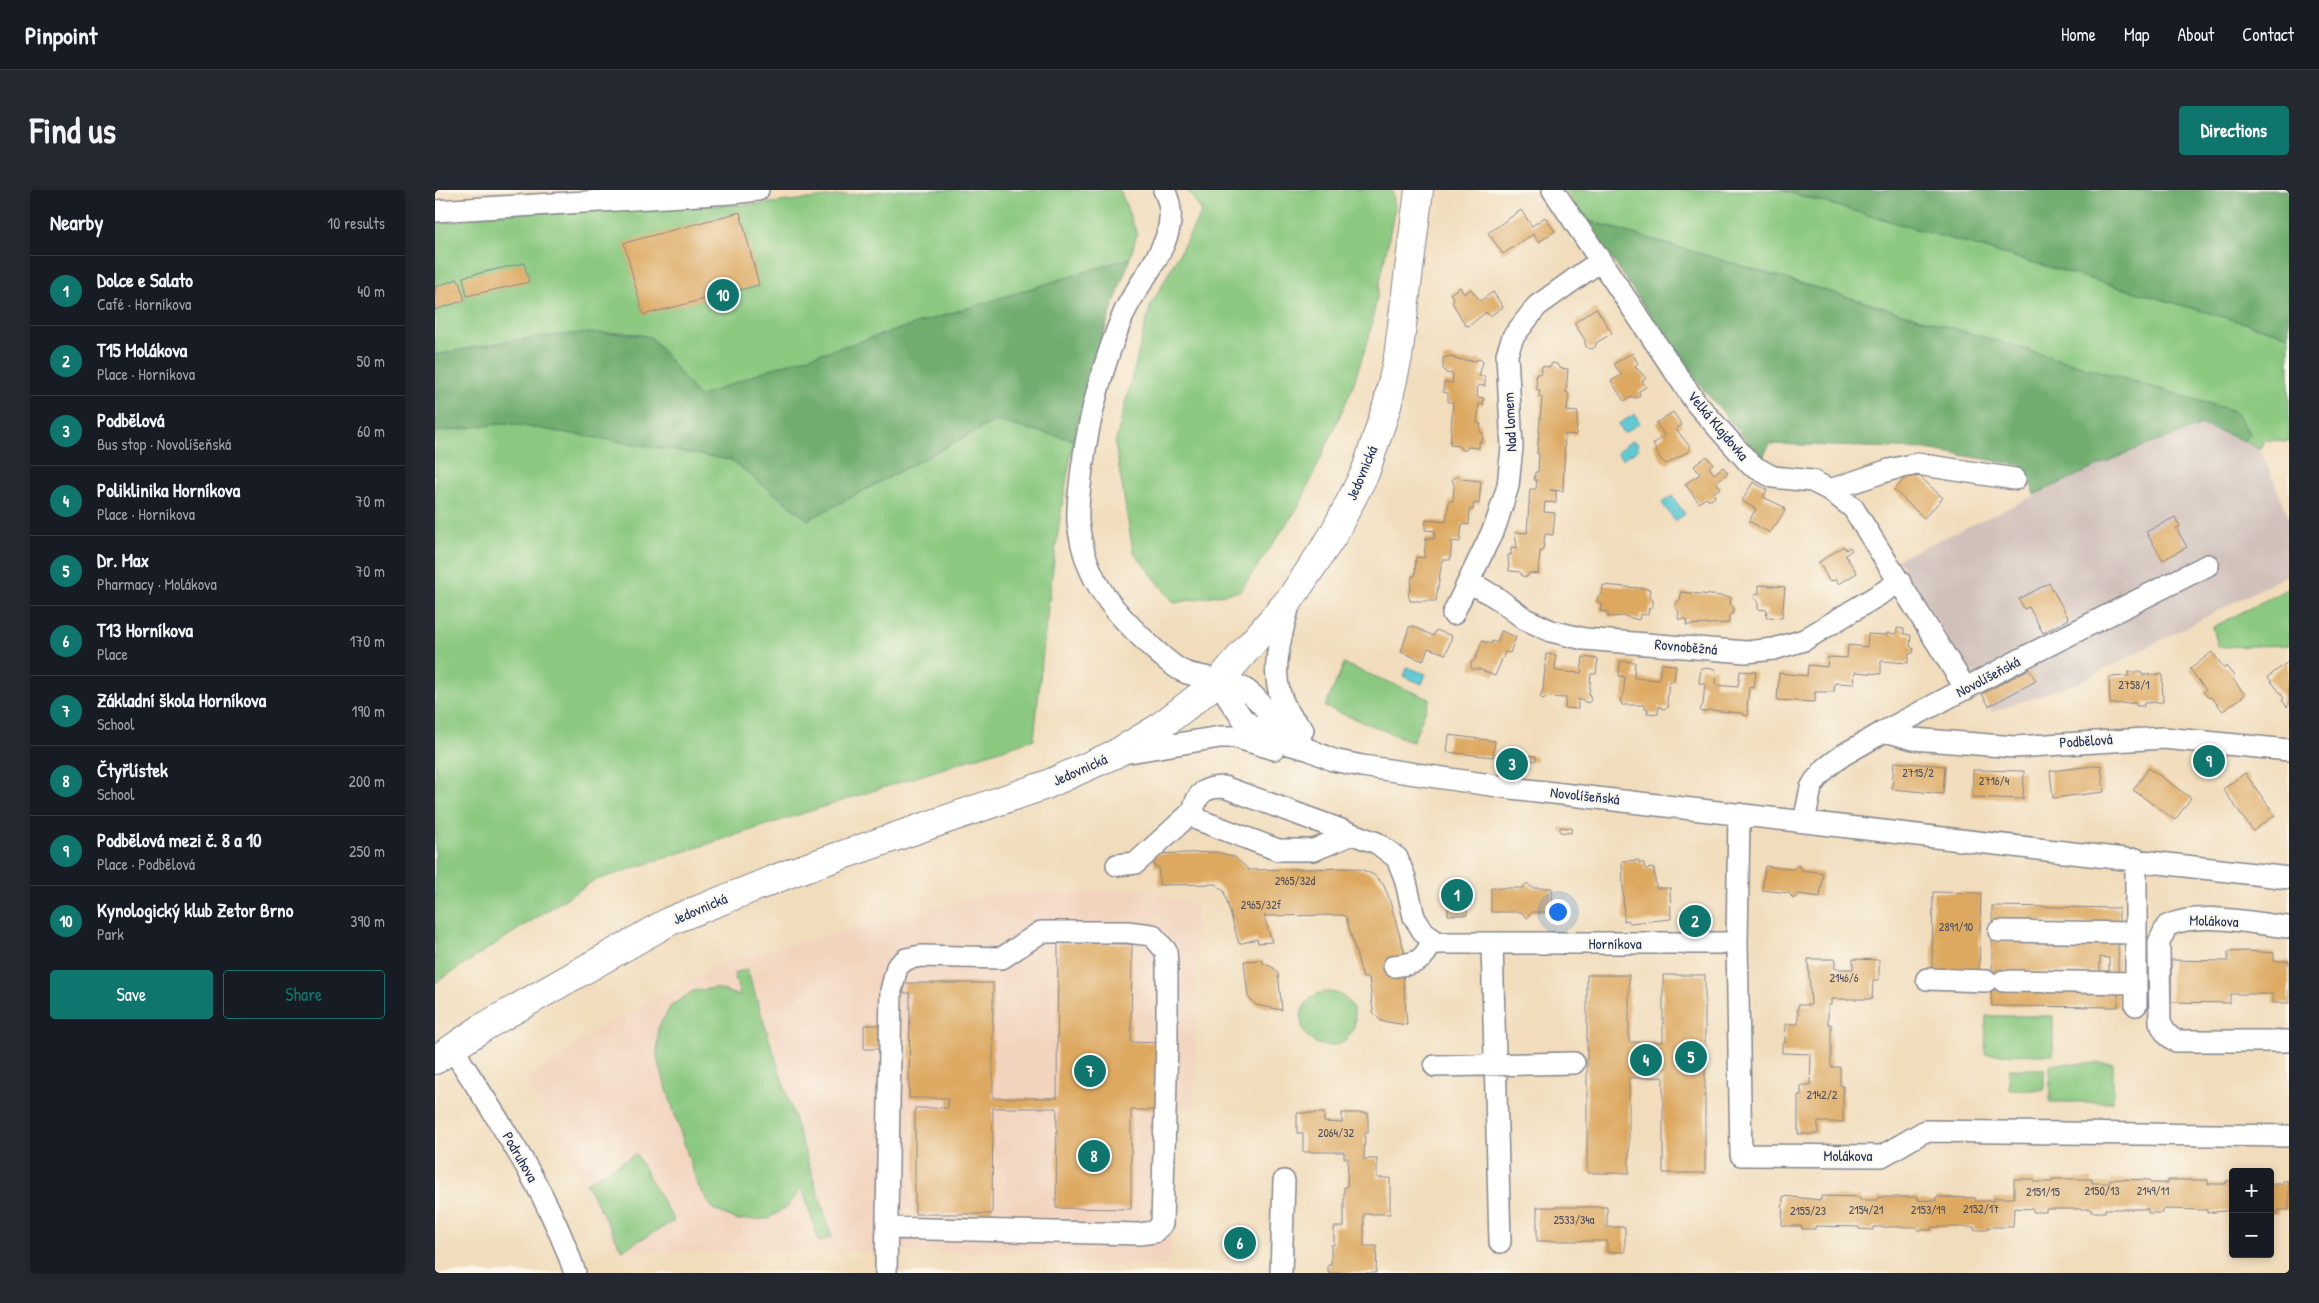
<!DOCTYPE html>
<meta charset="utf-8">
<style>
:root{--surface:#171b24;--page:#242831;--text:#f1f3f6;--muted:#9ea1a6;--line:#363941;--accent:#0f766e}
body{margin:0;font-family:"Patrick Hand",sans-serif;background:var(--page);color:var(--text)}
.controls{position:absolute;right:15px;bottom:15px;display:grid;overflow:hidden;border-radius:5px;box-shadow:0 2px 8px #0003}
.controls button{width:45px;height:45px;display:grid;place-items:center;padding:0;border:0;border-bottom:1px solid var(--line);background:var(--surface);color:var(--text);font:25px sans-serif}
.you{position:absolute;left:1122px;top:721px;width:18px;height:18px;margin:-12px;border:4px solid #fff;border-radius:50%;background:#1a73e8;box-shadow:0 0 0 8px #1a73e833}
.badge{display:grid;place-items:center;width:32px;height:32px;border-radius:50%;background:var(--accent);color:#fff;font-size:16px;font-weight:700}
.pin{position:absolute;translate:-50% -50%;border:2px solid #fff;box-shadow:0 1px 5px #0006}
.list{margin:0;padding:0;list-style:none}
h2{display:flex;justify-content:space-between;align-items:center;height:65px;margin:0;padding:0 20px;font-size:21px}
h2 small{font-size:16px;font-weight:400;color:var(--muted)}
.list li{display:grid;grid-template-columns:32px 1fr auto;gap:15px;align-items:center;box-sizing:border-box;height:70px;padding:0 20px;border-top:1px solid var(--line)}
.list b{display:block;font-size:19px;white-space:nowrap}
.list p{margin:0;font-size:16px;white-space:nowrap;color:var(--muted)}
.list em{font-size:16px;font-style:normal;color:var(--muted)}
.actions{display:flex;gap:10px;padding:15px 20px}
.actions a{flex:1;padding:11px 0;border:1px solid var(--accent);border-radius:5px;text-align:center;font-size:18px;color:var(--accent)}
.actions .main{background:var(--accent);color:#fff}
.map{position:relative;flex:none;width:1854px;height:1083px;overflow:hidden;border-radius:5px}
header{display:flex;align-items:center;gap:30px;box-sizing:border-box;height:70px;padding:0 25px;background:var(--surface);border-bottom:1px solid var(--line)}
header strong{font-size:24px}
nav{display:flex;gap:28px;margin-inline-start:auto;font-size:18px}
.intro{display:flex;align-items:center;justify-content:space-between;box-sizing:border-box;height:120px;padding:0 30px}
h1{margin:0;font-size:35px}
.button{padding:12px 22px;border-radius:5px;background:var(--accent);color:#fff;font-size:18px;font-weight:700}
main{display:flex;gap:30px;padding:0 30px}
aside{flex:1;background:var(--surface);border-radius:5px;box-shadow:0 2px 8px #0003}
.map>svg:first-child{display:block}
.built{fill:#f2d4be}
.industrial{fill:#cfc0ba}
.green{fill:#8bc980;stroke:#537c6f}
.forest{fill:#70ad6e;stroke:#466e66}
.water{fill:#5ecad3;stroke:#3c7c98}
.building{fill:#dda960}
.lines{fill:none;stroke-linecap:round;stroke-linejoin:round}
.minor-casing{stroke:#86868d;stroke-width:24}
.major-casing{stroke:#86868d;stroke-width:30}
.minor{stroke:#fff;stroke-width:21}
.major{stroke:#fff;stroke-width:28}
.labels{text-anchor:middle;stroke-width:4.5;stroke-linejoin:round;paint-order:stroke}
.number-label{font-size:12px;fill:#4c4e5e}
.street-label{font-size:15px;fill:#1b2f5e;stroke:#fbf7ec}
</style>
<header>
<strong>Pinpoint</strong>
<nav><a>Home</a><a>Map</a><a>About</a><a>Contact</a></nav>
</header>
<div class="intro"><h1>Find us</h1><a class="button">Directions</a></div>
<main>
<aside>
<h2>Nearby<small>10 results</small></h2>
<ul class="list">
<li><span class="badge">1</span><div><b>Dolce e Salato</b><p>Café · Horníkova</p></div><em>40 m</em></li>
<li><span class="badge">2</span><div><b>T15 Molákova</b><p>Place · Horníkova</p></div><em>50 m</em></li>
<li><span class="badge">3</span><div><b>Podbělová</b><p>Bus stop · Novolíšeňská</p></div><em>60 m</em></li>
<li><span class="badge">4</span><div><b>Poliklinika Horníkova</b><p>Place · Horníkova</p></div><em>70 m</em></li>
<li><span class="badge">5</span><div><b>Dr. Max</b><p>Pharmacy · Molákova</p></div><em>70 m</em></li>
<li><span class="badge">6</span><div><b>T13 Horníkova</b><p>Place</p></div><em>170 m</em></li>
<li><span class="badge">7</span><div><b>Základní škola Horníkova</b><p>School</p></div><em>190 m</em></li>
<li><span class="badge">8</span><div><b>Čtyřlístek</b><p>School</p></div><em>200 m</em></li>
<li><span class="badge">9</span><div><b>Podbělová mezi č. 8 a 10</b><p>Place · Podbělová</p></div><em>250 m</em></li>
<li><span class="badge">10</span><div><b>Kynologický klub Zetor Brno</b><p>Park</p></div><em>390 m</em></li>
</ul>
<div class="actions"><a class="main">Save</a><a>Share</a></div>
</aside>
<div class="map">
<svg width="1854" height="1083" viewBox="0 0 1854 1083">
<rect width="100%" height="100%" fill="#fbf7ec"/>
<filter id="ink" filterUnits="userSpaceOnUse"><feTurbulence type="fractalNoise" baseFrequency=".02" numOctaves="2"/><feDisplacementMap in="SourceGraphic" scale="10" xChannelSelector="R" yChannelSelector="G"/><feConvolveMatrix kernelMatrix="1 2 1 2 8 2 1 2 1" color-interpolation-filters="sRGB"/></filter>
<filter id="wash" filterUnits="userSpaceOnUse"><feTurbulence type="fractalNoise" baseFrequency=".0096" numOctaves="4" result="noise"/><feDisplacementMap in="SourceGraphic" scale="20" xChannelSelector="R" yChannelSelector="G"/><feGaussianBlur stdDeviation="1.12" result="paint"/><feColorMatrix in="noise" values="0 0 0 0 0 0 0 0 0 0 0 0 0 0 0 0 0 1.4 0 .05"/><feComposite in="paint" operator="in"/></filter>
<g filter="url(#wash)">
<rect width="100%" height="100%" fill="#f1ddbc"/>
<!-- built -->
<path class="built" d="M709 700 761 715 760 920 736 921V1067L730 1076 626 1075 606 1062H184L91 890 166 837 291 771 554 704Z"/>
<!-- industrial -->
<path class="industrial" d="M1767 235 1825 259 1854 327V384L1647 491 1557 522 1538 488 1540 482 1533 479 1463 369 1694 262Z"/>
<!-- green -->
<path class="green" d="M457 0H685L702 44 695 68 332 180 264 207 216 147 188 142 80 150 0 165V34L55 24 326 14Z
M753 0H957L960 17 934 147 916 201 864 316 805 401 739 413 698 361 680 254 715 117 767 22Z
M1130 0H1346L1854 146V251L1829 250 1825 259 1809 251 1815 244 1799 221 1151 30Z
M560 231 639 250C619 349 609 448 599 549L158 691 0 793V242L71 233 297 270 373 330Z
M1854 398V455L1783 457 1778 437Z
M909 474 995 509 978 552 890 517Z
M312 779 397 1047 384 1052 367 998 353 1016 332 1029 302 1030 278 1019 262 994 222 868 223 838 236 816 258 801 280 798 305 806 299 783Z
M866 829a27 27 0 1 1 54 0a27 27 0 1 1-54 0Z
M1551 826H1618V865L1550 864Z
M1678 873V912H1615V874Z
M1574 879H1609V900H1574Z
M201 964 239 1031 187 1060 151 993Z"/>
<!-- forest -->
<path class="forest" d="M1346 0H1854V146Z
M1151 30 1799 221 1815 244 1809 251 1767 235 1694 262 1599 305 1594 286 1584 275 1490 259 1335 254 1327 269 1249 176Z
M695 68 654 185 639 250 560 231 373 330 296 270 71 233 0 242V165C66 152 149 135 216 147L264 207 332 180Z"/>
<!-- water -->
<path class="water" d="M1200 224 1205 233 1189 243 1183 234Z
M1197 251 1203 254V260L1187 269 1183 264 1184 260Z
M1237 306 1250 324 1240 331 1227 313Z
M972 477 991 484 987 494 968 486Z"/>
<g id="blocks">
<!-- building -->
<path class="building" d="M1086 20 1097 36 1110 27 1120 41 1104 52 1098 44 1068 64 1053 43Z
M305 22 324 95 208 125 189 53Z
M89 73 94 92 32 106 28 87Z
M23 89 30 110 0 120V97Z
M1025 97 1029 104 1036 99 1045 111 1058 102 1068 117 1055 126 1051 122 1034 136 1030 135 1017 112 1020 110 1015 104Z
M1161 118 1177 143 1161 153V156L1157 159 1152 158 1150 154V150L1139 133Z
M1197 163 1203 173 1200 176 1211 188 1207 191 1211 197 1204 201 1205 206 1201 208 1197 207 1189 211 1176 191 1186 185 1179 174Z
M1014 166 1019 167V169L1039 171 1045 169 1048 172 1044 186H1050V196L1043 195 1042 207 1049 208 1048 215 1044 214 1042 233 1046 234 1045 242 1048 243 1047 252 1044 251V258L1033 257 1031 260H1026L1024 256 1015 255 1018 212H1013V203L1008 202 1009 192 1017 193 1018 184 1011 183 1008 178V168Z
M1117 173 1122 174 1124 178 1133 179 1131 203H1134L1132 221 1143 222 1141 245 1130 244 1128 301 1115 300 1121 301V313L1110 312 1109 322 1120 323 1118 345 1110 344 1108 361H1105L1103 384 1094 383 1092 387 1087 386 1085 382 1074 381 1073 365H1076V357L1082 358 1080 342 1092 343 1095 299H1101L1102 290H1099L1100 282H1103L1104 264H1102L1107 207H1104L1105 200H1102L1101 184H1106L1107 176 1115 177Z
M1238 222 1247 235 1241 239 1255 257 1254 261 1232 274 1226 270 1218 254 1230 246 1221 233Z
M1272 266 1278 274 1274 277 1279 284 1288 277 1293 283 1281 292 1286 298 1279 302 1280 307 1276 310 1271 308 1264 313 1250 294 1265 284 1259 276Z
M1478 280 1508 308 1489 328 1459 300Z
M1023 286 1026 289 1046 291 1044 314 1039 313 1038 320 1035 319 1034 335 1027 334 1025 352 1017 351 1015 370H1007L1001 411H975L973 403 975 401 977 386H980L981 367 989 368 991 348 999 349 1000 341 990 340 991 330 1011 332 1014 311H1018L1019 295 1017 289Z
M1318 292 1332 300 1328 307 1349 317 1350 321 1335 343 1314 331 1321 319 1307 311Z
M1740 327 1745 337 1741 338 1752 357 1728 370 1711 342Z
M1409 356 1411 360 1415 357 1417 360 1410 365 1422 383 1404 394 1401 390 1394 391 1384 372Z
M1614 393 1634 429 1608 443 1594 417 1589 419 1584 409Z
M1168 395 1215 399 1214 407 1218 410V416L1214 418 1213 425 1205 424 1204 430 1189 426 1173 427V422L1165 421 1166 413 1162 411 1163 406 1167 404Z
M1324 395 1350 397 1347 428 1331 427 1332 420 1323 419V411L1319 408 1320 404 1324 403Z
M1246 402 1296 407 1295 414 1299 418 1298 424 1294 425V433L1251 435 1252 429H1243L1244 421 1240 418 1241 413 1245 410Z
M978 436 998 446 1001 440 1017 446 1011 464 993 458 988 471 966 462 974 437Z
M1462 438 1469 439V444L1476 445 1475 456 1479 459 1478 463 1474 464 1473 473 1446 471V484L1420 482 1419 494 1400 493 1399 502H1380V512L1342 510 1344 483 1372 486 1373 475 1392 477 1393 467 1412 468 1413 455 1432 457 1433 444 1452 445V443L1462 444Z
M1066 441 1081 447 1075 463 1070 462 1060 486 1044 479H1036V472L1040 470 1047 451 1056 454 1057 451 1062 453Z
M1777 462 1789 478 1791 476 1799 486 1797 488 1810 505 1788 521 1776 507 1774 508 1768 502 1771 500 1755 479Z
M1111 464 1121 465 1120 481 1146 483 1148 467 1163 469 1161 484H1156L1154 504 1156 510 1153 513 1143 509V519L1130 518 1131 508 1114 507 1107 509 1105 506 1108 500Z
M1185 471 1200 472 1199 488 1212 489 1224 490 1226 474 1241 475 1239 491H1234L1232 511 1234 517 1228 519 1224 516 1223 524 1212 523 1213 519 1210 518V515H1187L1185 509 1188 507 1190 487 1184 486Z
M1854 471V515L1852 517 1847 510 1849 508 1833 487Z
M1266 478 1281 479 1280 495 1303 497 1305 481 1321 482 1319 498 1314 497 1312 518 1314 524 1312 526 1306 523 1274 520 1267 522 1265 520 1268 514 1270 494 1264 493Z
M1594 479 1601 491 1554 516 1547 504Z
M1693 482H1706L1707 485 1727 484 1728 512 1709 513V516H1701V513L1675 514 1674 487 1694 486Z
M1014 545 1060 551 1058 567 1012 562Z
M1090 565 1101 566V571L1089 569Z
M1768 567 1781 568 1780 575 1768 574Z
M1459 572 1510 576 1508 604 1457 599Z
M1666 575 1669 602 1618 608 1615 581Z
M1714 578 1756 608 1740 630 1698 600Z
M1538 580 1589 581 1588 609 1537 607Z
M1810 583 1840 625 1818 641 1788 599Z
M1125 637 1137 638 1136 643 1125 642Z
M781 662 800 667 814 680 916 678 928 680 939 685 948 694 953 705 971 767 968 784 972 835 946 831 938 822 934 788H928L911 727 907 725 829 726 837 752 823 753 822 749 804 754 789 701 780 694 724 695V677H720L717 664Z
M1204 670V673H1209L1210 679 1219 678 1221 698H1235L1236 729 1195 733 1193 730 1189 731 1187 671Z
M1363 675 1367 680 1388 683 1385 707 1364 704 1358 709 1354 703 1327 700 1330 676 1357 679Z
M1014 692 1033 693 1032 725H1013Z
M1092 693 1097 698H1117L1118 722H1097L1092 728 1086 722H1056V698H1087Z
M1498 702 1546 703 1544 783 1497 782Z
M1557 716 1684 718V733L1557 731Z
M1254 724H1266V738H1254Z
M1557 751 1683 753V782H1674V768L1665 767V782L1557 781Z
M623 753 697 754 696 852 725 853V920H696V1019L621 1018 622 918H558L557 1024H480V918H513V908H474L475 803H469V793H558V908H622Z
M1812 761 1839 763V771H1854V813H1838V804H1795V813L1736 812V770L1793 771V762Z
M1373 769H1400V779H1418V769L1444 770V790H1438L1437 809H1396V815H1393V834H1396V877H1405V895L1408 896V932H1383V944H1363V905H1366V895H1375L1376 864 1347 863V853H1350L1351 834H1363V815H1376Z
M827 770 828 773 839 778 843 783 847 820 821 815 813 807 809 771Z
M1152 785H1194V852H1228V785H1270V983H1228V887L1194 888V983H1152Z
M1556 800 1683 801V817L1557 816Z
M429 835H444V859H429Z
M862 923H889V932L907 933V923H933V943H930L929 969H942V988H955V1024H929V1056H942L941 1083H893V1075H896V1055H899V1037H909V997H912L913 968H909V962H868V943H862Z
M1579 989H1599V992H1617V989H1657V993H1675V989L1715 990V993H1733V990H1773V994H1791V991H1798V1020L1772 1023V1020L1727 1019V1023H1713V1019H1670V1022H1656V1019H1611V1022H1598V1019L1579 1018 1578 1037H1553V1040H1539V1037H1496V1040H1482V1037H1438V1040L1424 1039V1037L1380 1036V1039H1367V1036H1347L1348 1006 1386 1010V1006L1425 1007V1010H1443V1007H1483V1010L1501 1011V1007L1541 1008 1540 1011H1559V1008H1579Z
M1848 991H1854V1020H1843V1024L1835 1023V994H1848Z
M1102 1017H1172V1037H1190V1062H1172V1051H1102Z
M799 1047H811V1060H799Z"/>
</g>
</g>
<g filter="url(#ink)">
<use href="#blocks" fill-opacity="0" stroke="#86868d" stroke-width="1"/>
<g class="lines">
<defs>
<path id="minor" d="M729 0C752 44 706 85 689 123 668 173 654 226 647 279 645 297 642 314 643 332 646 359 656 387 672 409 684 426 733 477 752 483 769 488 790 489 806 497 818 503 825 513 834 523 844 534 855 543 867 553
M1118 0 1261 213 1316 275 1338 287 1377 291 1395 300 1418 318 1531 499
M0 21 297 3 323 0
M1395 300 1454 280 1482 274 1580 289
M1035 392 1062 408 1090 429 1116 441 1149 449 1311 462 1339 459 1369 450 1465 392
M855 411C843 459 827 501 868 540
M1018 424 1061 334 1073 296 1077 257 1072 164 1078 147 1102 116 1165 71
M785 490 795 511 808 529 828 543 850 553 875 560 898 570 927 576 1076 598 1854 688
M1450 541 1478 549 1580 557 1728 548 1854 560
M688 563 785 547H800L839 559
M1304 624 1302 753 1306 965 1447 966 1490 941 1854 946
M1369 632 1376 598 1380 591 1391 578 1408 565 1450 541 1592 466 1773 375
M917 644 879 660H843L764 630 758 621C762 602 771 597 789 597L942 653 962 668 970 688 979 727 989 743 1003 753H1302
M682 675 701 673 758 621
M1854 737C1819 734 1764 720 1732 736L1724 752V762L1725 832C1729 841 1732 846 1741 851H1854
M1564 741 1701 743
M1057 754 1065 1052
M959 776C983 773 988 772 998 750
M1492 789 1551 791
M1568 791 1701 793
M1701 815V669
M17 858C63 930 113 1001 140 1083
M1000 876 1139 873
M451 1083 456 801 462 777 471 769 486 766 567 768 606 742H692L717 745 731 761 732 776V853L727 1034 719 1042 704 1044 452 1038
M846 1083 849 991"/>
<path id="major" d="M0 870 47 838 235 731 358 682 611 595 680 564 722 539 785 490 856 408 897 347 930 283 952 216 963 167 984 0"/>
</defs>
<!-- minor casing -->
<use href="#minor" class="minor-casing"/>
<!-- major casing -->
<use href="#major" class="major-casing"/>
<!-- minor -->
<use href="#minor" class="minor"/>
<!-- major -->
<use href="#major" class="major"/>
</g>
</g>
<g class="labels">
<!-- number labels -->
<g class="number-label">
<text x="1699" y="499">2758/1</text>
<text x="1483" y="587">2715/2</text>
<text x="1559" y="595">2716/4</text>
<text x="860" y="695">2965/32d</text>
<text x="826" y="719">2965/32f</text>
<text x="1521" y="741">2891/10</text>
<text x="1409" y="792">2146/6</text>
<text x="1387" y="909">2142/2</text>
<text x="901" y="947">2064/32</text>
<text x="1667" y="1005">2150/13</text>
<text x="1718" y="1005">2149/11</text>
<text x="1608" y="1006">2151/15</text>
<text x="1546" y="1023">2152/17</text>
<text x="1431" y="1024">2154/21</text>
<text x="1493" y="1024">2153/19</text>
<text x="1373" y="1025">2155/23</text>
<text x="1139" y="1034">2533/34a</text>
</g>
<!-- street labels -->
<g class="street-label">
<text transform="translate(1075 232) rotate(-93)" y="5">Nad lomem</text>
<text transform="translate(1283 236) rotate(50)" y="5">Velká Klajdovka</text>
<text transform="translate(927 283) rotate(-67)" y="5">Jedovnická</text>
<text transform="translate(1251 457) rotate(5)" y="5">Rovnoběžná</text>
<text transform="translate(1553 487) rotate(-28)" y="5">Novolíšeňská</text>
<text transform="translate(1651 551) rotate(-4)" y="5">Podbělová</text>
<text transform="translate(645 580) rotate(-24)" y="5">Jedovnická</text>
<text transform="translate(1150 606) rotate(6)" y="5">Novolíšeňská</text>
<text transform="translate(265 719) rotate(-23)" y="5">Jedovnická</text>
<text transform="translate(1779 731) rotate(2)" y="5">Molákova</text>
<text x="1180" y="759">Horníkova</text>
<text x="1413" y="971">Molákova</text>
<text transform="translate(85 967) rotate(60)" y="5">Podruhova</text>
</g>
</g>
</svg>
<div class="controls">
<button>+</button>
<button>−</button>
</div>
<div class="you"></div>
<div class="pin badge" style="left:1022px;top:705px">1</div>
<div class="pin badge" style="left:1260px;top:731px">2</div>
<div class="pin badge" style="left:1077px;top:574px">3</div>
<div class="pin badge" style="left:1211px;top:870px">4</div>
<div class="pin badge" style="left:1256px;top:867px">5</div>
<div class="pin badge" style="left:805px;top:1053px">6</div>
<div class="pin badge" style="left:655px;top:881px">7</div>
<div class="pin badge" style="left:659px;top:966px">8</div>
<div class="pin badge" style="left:1774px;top:571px">9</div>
<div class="pin badge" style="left:288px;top:105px">10</div>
</div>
</main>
